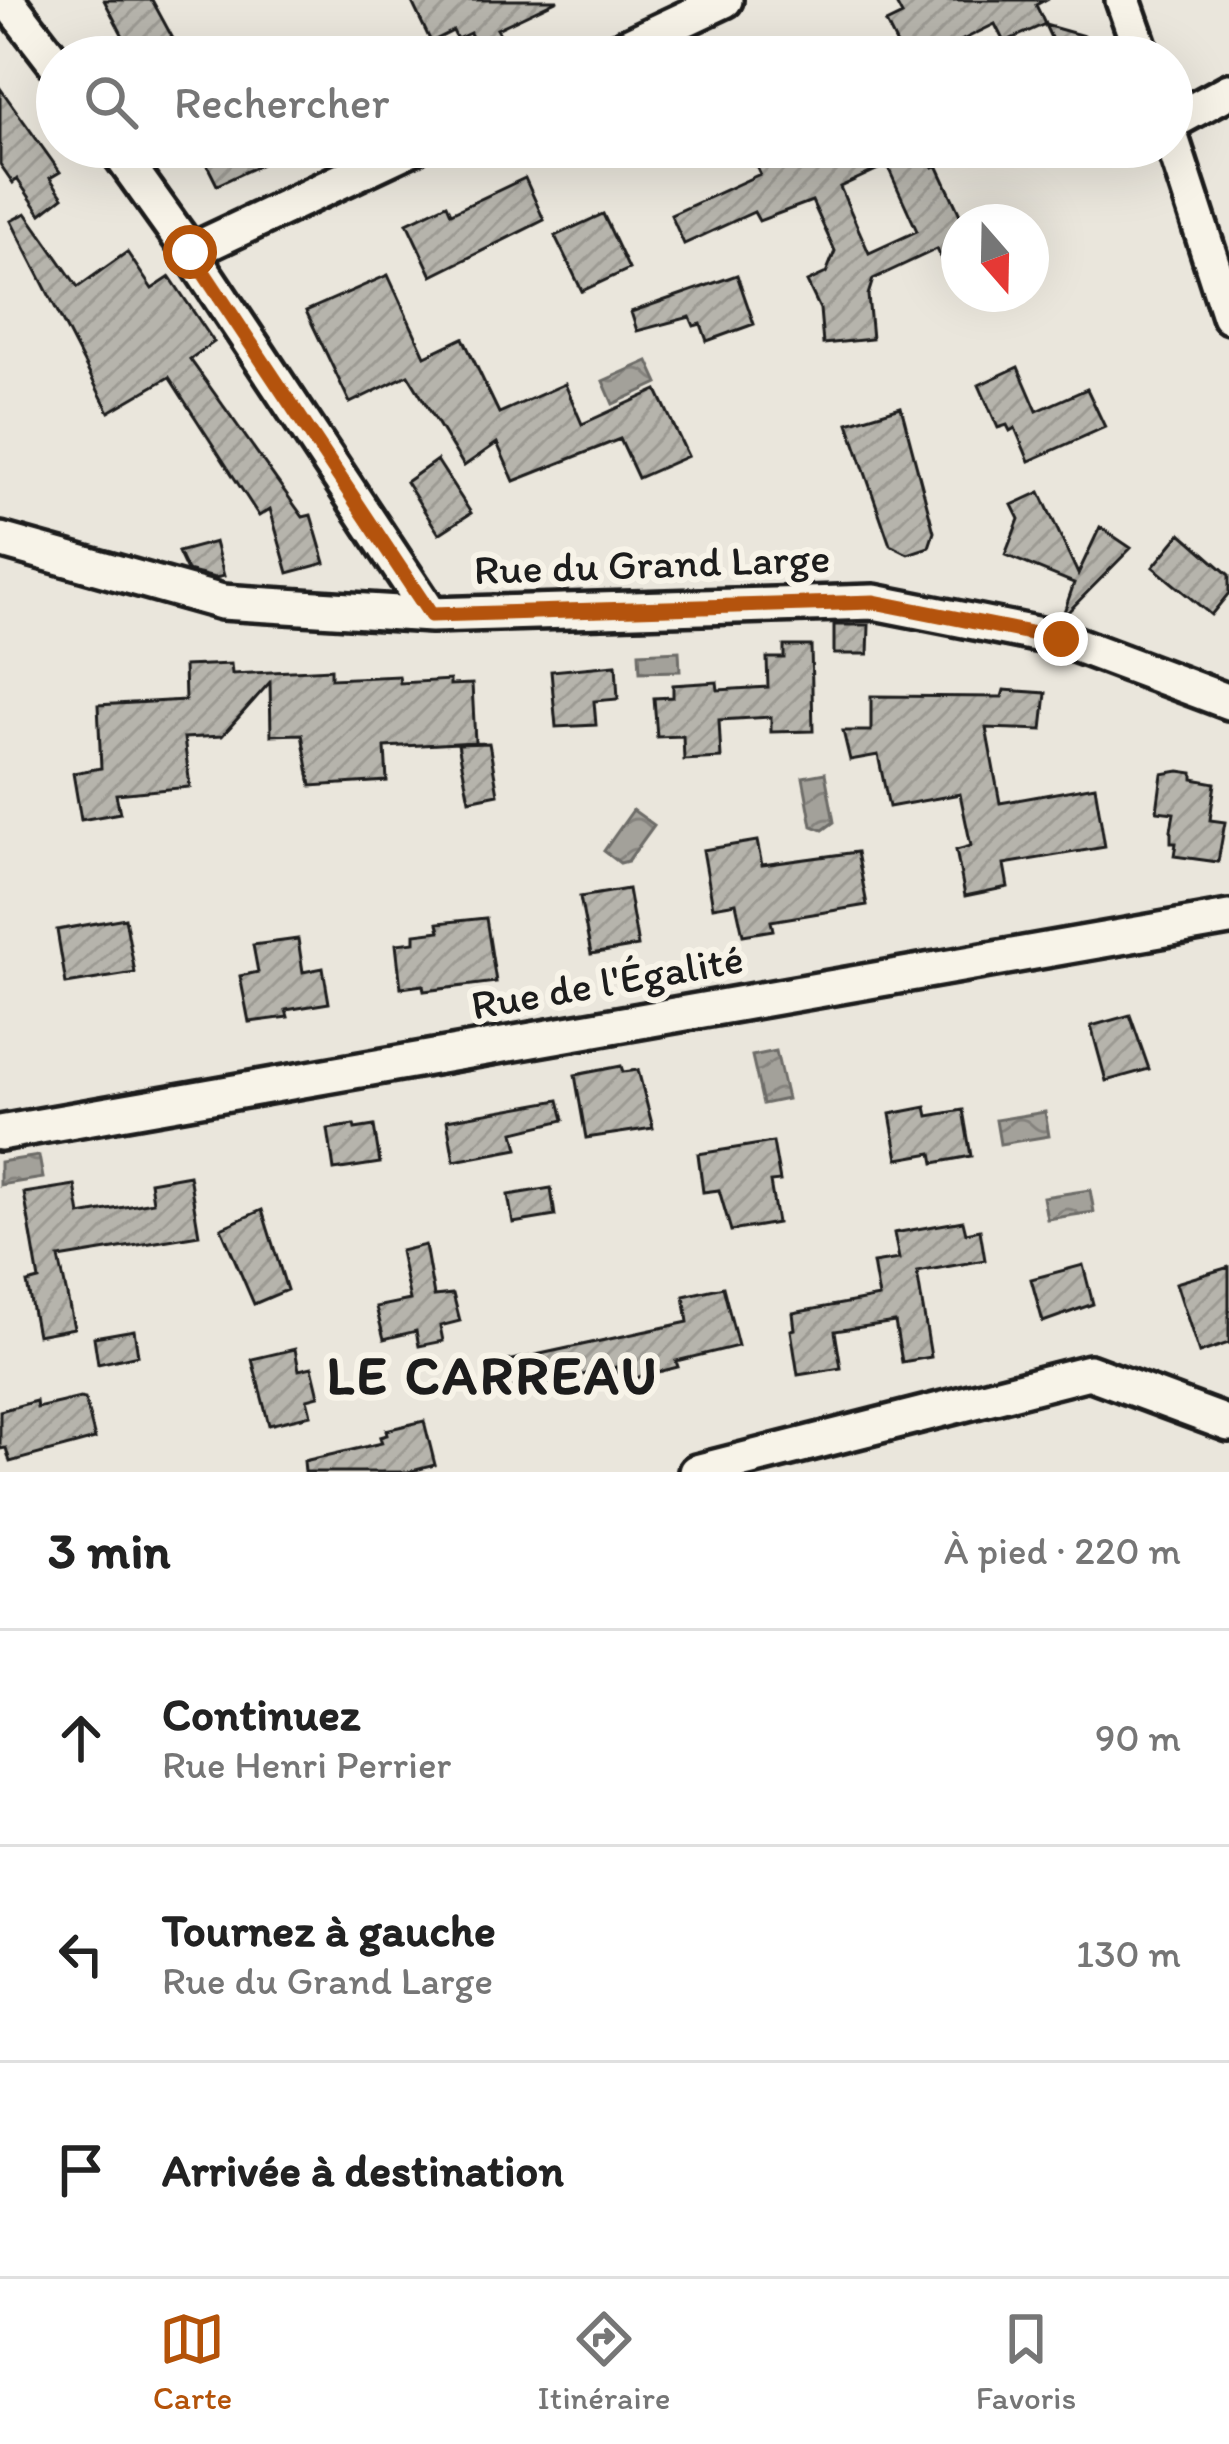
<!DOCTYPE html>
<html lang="fr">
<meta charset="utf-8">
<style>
:root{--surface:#fff;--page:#f6f6f6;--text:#222;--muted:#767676;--line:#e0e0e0;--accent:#b45309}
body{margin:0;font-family:Itim,sans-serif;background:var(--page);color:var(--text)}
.compass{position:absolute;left:941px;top:204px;width:108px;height:108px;border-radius:50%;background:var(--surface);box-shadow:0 12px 48px #0002;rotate:160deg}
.stop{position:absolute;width:36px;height:36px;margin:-27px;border:9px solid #b45309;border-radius:50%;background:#fff}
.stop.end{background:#b45309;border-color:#fff;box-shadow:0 3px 12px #0008}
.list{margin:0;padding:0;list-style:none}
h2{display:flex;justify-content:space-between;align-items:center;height:156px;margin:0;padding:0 48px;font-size:51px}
h2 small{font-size:39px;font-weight:400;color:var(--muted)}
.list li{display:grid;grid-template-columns:78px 1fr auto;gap:36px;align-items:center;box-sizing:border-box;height:216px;padding:0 48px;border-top:3px solid var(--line)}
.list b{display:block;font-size:45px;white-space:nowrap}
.list p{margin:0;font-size:39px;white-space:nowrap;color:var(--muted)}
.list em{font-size:39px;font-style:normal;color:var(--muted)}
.icon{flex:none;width:66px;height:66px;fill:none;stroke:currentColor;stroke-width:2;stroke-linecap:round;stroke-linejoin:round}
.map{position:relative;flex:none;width:1229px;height:1472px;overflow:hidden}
.search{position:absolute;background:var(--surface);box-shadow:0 12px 48px #0002;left:36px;right:36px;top:36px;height:132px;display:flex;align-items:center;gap:30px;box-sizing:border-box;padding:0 42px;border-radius:66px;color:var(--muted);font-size:45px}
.sheet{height:804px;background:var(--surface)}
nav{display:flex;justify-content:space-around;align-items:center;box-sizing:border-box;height:168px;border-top:3px solid var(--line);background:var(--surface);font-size:33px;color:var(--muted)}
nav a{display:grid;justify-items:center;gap:6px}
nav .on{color:var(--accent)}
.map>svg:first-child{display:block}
.water{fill:url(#water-waves);stroke:#6d6c68;stroke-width:3}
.building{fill:url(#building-hatch);stroke:#1c1c1c;stroke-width:3;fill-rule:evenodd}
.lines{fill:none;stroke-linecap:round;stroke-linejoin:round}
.minor-casing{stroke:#1c1c1c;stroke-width:42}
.minor{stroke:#f7f3e8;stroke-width:33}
.route{stroke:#b45309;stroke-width:15}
.labels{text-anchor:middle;stroke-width:12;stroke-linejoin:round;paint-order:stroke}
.street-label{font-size:42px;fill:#1c1c1c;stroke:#f7f3e8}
.district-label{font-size:54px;font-weight:bold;letter-spacing:3px;fill:#1c1c1c;stroke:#f7f3e8}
</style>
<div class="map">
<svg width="1229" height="1472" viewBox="0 0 1229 1472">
<defs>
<pattern id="water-waves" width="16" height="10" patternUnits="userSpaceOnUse" patternTransform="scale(3)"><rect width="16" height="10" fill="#a3a19a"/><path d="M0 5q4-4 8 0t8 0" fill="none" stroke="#84827d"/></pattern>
<pattern id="building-hatch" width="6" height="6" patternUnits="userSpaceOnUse" patternTransform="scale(3)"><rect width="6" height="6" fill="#b6b4ac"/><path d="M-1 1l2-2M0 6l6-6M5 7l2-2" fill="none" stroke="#9c9a93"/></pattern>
</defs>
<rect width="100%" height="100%" fill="#eae6dc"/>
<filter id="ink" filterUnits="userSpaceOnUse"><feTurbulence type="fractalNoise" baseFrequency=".00833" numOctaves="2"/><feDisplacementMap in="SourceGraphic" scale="24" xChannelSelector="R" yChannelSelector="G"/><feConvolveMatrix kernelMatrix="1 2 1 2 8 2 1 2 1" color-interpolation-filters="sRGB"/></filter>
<g filter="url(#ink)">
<!-- water -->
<path class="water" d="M648 361 658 383 613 404 603 381Z
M679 651 680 671 640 672 639 653Z
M825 773 834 822 823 830 812 826 803 777Z
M633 810 654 825 628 861 620 863 604 851Z
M776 1051 787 1099 763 1104 752 1056Z
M1045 1112 1049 1136 1000 1144 996 1120Z
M39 1156 43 1178 0 1185V1162Z
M1090 1190 1094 1212 1047 1219 1043 1197Z"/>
<!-- building -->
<path class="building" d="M104 0H152L183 57H134Z
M411 0H558L497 29 500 34 476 45 470 33 457 39 453 31 431 42Z
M894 0H1045L1036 5 1045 24 1004 42 995 24 928 57H903L886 23 902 15Z
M1045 25 1116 45 1121 57H1060Z
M0 88 60 172 50 178 63 197 41 214 17 179 13 183 0 164Z
M198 147H298L217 185Z
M748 147H925L918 150 924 165 930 162 933 167 937 165 961 217 959 295 937 249 873 279 868 295 872 339 823 344 820 309 807 282 826 273 835 251 812 201 759 221 754 212 684 244 671 215 760 174ZM887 165 917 231 869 253 840 187Z
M525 178 544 220 432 276 407 223 447 204 451 213Z
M26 213 78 287 127 252 152 289 170 277 214 342 190 359 303 517 311 515 325 563 288 573 270 509 259 516 169 377 109 412 11 221Z
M603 214 629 269 582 291 555 236Z
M388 275 425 356 463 338 499 413 565 384 582 424 657 390 688 456 638 478 620 439 514 481 497 443 464 466 408 375 350 403 306 311Z
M737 275 754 324 707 341 701 324 694 326 690 317 637 331 631 312Z
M1018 367 1037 411 1087 389 1105 427 1029 461 1015 428 1010 431 1007 425 998 428 979 385Z
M901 407 934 532 929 547 908 554 890 545 848 423Z
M437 460 471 513 439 534 406 482Z
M1040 492 1078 574 1100 527 1131 548 1062 618 1074 583 1005 555 1019 519 1012 505Z
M1181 533 1229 575V593L1211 615 1153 567Z
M215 542 224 576 215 578 187 571 178 552Z
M834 625H869L868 654H834Z
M784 646H811L813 731 771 732V717L719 720 721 758 684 760 683 736 657 737 654 698 673 697V685L717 682 718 690 768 687 767 658H784Z
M231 664 232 674 331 669V679L399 676 400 683 450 680V685L472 684 475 742 385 747 387 781 311 786 302 734 271 735 270 682 222 736 184 738 190 787 116 794 120 813 81 820 73 773 101 768 98 705 185 700 184 666Z
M616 665 618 699 594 701 596 725 556 727 551 671Z
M1004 690 1046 693 1042 730 986 728 1000 803 1095 786 1105 847 1004 864 1008 887 965 896 956 850 971 846 960 794 889 807 878 755 850 760 843 731H871V696L1002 697Z
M489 743 498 794 469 800 458 744Z
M1179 771 1193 773V779L1215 783 1210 820 1225 822 1218 862 1174 856 1176 843H1171V830L1174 813 1157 811 1162 774Z
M757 841 762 865 857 852 867 905 771 921 773 930 743 935 736 903 713 907 703 850Z
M628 889 638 946 591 954 580 897Z
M125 918 135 973 66 984 57 930Z
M486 918 496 982 424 991 423 985 401 988 396 944 415 942V934L440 931 438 923Z
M298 939 303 972 323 968 329 1003 286 1010 288 1017 249 1022 240 976 258 972 253 945Z
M1130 1015 1149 1069 1106 1081 1091 1026Z
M621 1066 623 1072 638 1070 653 1128 586 1138 575 1075Z
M559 1100 564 1120 514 1132 518 1149 454 1161 447 1120Z
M926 1107 928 1116 963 1110 971 1156 934 1163 932 1153 898 1159 890 1114Z
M354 1125 355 1129 374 1126 380 1163 334 1170 328 1129Z
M773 1142 780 1181 770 1182 777 1223 731 1231 719 1190 703 1192 698 1154Z
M189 1175 199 1235 59 1258 74 1328 37 1335 27 1283 39 1280 24 1193 75 1185 80 1215 153 1202 150 1182Z
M551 1188 555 1216 513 1223 508 1195Z
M262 1210 287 1290 254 1304 221 1228Z
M963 1221 966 1233 980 1230 985 1260 917 1272 931 1357 902 1362 895 1322 835 1331 841 1368 798 1375 791 1330 795 1329 793 1313 879 1297 873 1263 899 1259 894 1233Z
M425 1245 434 1296 453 1294 460 1321 440 1326 443 1341 419 1346 416 1331 384 1339 376 1307 410 1300 400 1251Z
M1083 1265 1093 1304 1043 1322 1031 1279Z
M1229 1267V1343L1199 1353 1176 1283Z
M723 1287 738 1346 676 1361 678 1367 620 1382 616 1367 506 1393 499 1363 688 1322 684 1296Z
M134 1330 138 1355 98 1364 94 1337Z
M295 1349 299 1370 312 1367 319 1396 307 1399 311 1415 269 1425 252 1359Z
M80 1398 85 1399 95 1439 10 1462 6 1448 0 1449V1411L36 1401 37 1408Z
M424 1421 435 1465 408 1472H305L304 1461 382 1443 380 1437 387 1435 386 1430Z"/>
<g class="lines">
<defs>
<path id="minor" d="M7 0 57 65
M1123 0 1143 57
M604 57 725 0
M1172 122 1229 91
M1172 140 1229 316
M115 147 190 252 431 615
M190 252 413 147
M0 540 222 602 431 615 874 602 1061 639 1229 702
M0 1133 1229 918
M696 1472 1089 1372 1229 1424"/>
</defs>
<!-- minor casing -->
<use href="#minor" class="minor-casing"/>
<!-- minor -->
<use href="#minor" class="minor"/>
</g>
</g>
<g class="lines" filter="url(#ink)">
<!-- route -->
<path class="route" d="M190 252 431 615 874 602 1061 639"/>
</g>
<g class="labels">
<!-- street labels -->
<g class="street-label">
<text transform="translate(652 563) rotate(-2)" y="15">Rue du Grand Large</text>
<text transform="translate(607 981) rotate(-10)" y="15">Rue de l'Égalité</text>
</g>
<!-- district labels -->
<g class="district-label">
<text x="493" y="1394">LE CARREAU</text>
</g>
</g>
</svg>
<svg class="compass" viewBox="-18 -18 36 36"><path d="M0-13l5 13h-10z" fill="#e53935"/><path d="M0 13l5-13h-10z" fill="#767676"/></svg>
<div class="stop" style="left:190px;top:252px"></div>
<div class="stop end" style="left:1061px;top:639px"></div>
<div class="search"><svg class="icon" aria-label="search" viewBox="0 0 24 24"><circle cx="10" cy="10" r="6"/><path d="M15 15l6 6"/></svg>Rechercher</div>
</div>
<section class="sheet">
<h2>3 min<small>À pied · 220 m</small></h2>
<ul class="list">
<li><svg class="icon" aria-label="ahead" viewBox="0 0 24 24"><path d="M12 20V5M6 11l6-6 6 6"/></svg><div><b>Continuez</b><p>Rue Henri Perrier</p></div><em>90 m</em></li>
<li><svg class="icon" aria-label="left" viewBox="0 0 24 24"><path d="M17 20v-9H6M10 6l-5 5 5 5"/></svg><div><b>Tournez à gauche</b><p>Rue du Grand Large</p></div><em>130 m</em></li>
<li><svg class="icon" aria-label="arrive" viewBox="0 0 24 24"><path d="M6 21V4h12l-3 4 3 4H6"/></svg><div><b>Arrivée à destination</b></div></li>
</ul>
</section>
<nav>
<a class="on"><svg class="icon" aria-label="map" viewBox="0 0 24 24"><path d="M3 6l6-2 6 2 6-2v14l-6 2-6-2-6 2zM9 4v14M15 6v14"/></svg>Carte</a>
<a><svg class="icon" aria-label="directions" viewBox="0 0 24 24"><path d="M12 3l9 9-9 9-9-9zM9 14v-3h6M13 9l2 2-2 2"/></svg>Itinéraire</a>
<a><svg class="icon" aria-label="saved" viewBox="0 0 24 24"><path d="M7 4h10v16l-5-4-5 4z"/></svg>Favoris</a>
</nav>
